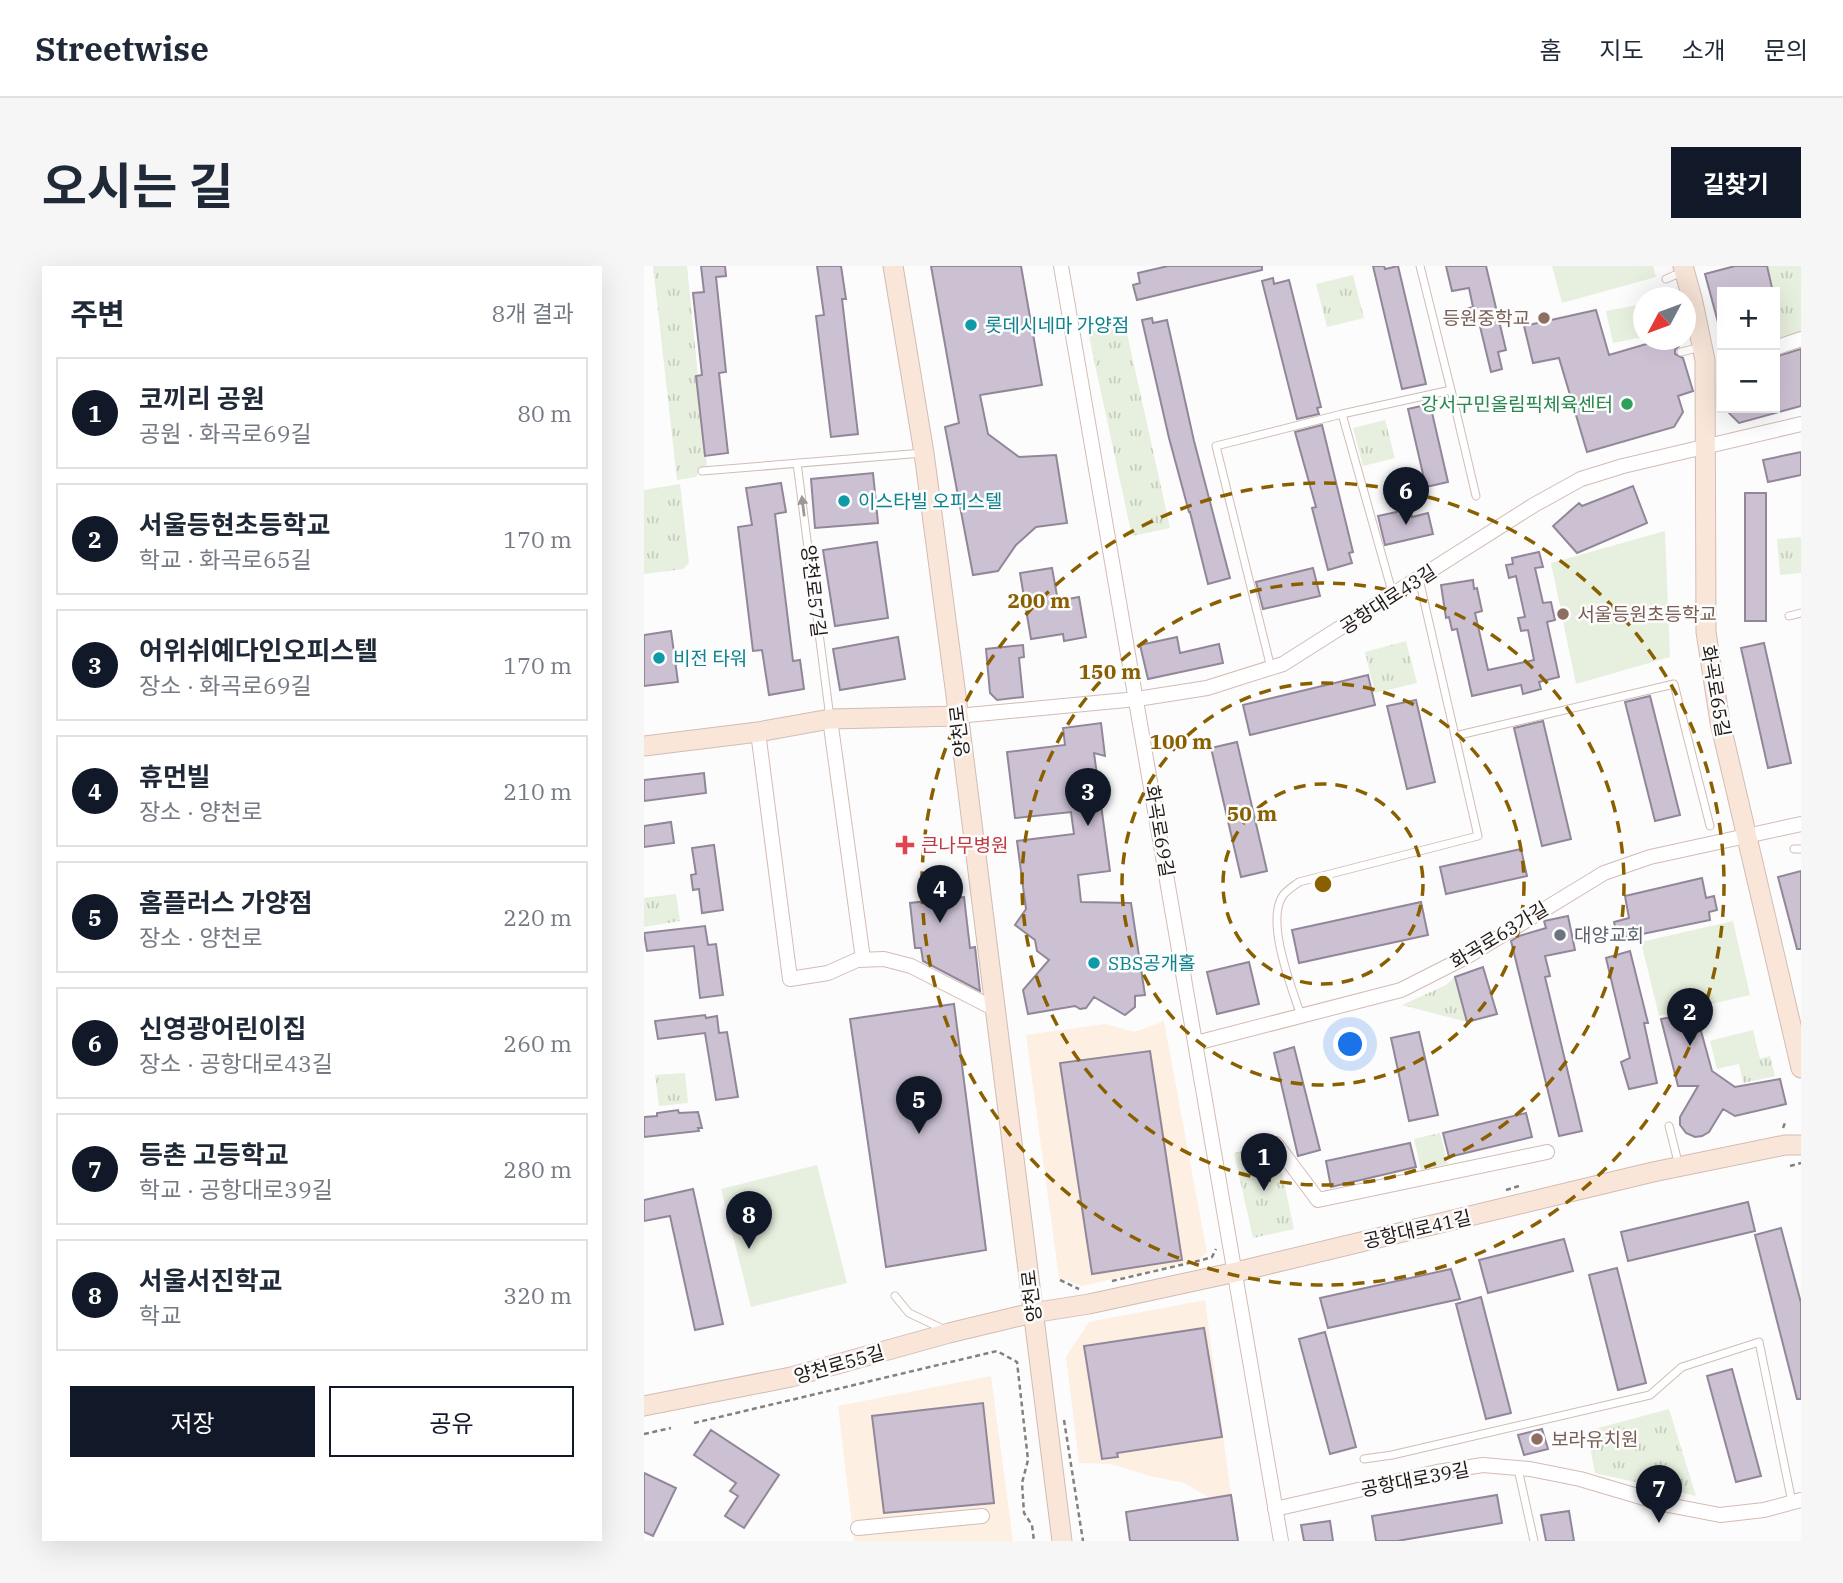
<!DOCTYPE html>
<html lang="ko">
<meta charset="utf-8">
<style>
:root{--surface:#fff;--page:#f6f6f7;--text:#1f2937;--muted:#747a83;--line:#e0e1e3;--accent:#111827}
body{margin:0;font-family:"IBM Plex Serif","Noto Sans KR",serif;background:var(--page);color:var(--text)}
.controls{position:absolute;right:21px;top:21px;display:grid;overflow:hidden;border-radius:0px;box-shadow:0 7px 28px #0002}
.controls button{width:63px;height:63px;display:grid;place-items:center;padding:0;border:0;border-bottom:2px solid var(--line);background:var(--surface);color:var(--text);font:35px sans-serif}
.compass{position:absolute;left:989px;top:21px;width:63px;height:63px;border-radius:50%;background:var(--surface);box-shadow:0 7px 28px #0002;rotate:229deg}
.you{position:absolute;left:707px;top:779px;width:24px;height:24px;margin:-18px;border:5px solid #fff;border-radius:50%;background:#1a73e8;box-shadow:0 0 0 10px #1a73e833}
.badge{display:grid;place-items:center;width:46px;height:46px;border-radius:50%;background:var(--accent);color:#fff;font-size:23px;font-weight:700}
.pin{position:absolute;translate:-50% -58px;filter:drop-shadow(0 2px 4px #0008)}
.pin::after{content:'';position:absolute;top:37px;width:24px;height:21px;background:inherit;clip-path:polygon(0 0,100% 0,50% 100%)}
.list{margin:0;padding:0;list-style:none}
h2{display:flex;justify-content:space-between;align-items:center;height:91px;margin:0;padding:0 28px;font-size:30px}
h2 small{font-size:23px;font-weight:400;color:var(--muted)}
.list li{display:grid;grid-template-columns:46px 1fr auto;gap:21px;align-items:center;box-sizing:border-box;height:112px;margin:0 14px 14px;padding:0 14px;border:2px solid var(--line);border-radius:0px}
.list b{display:block;font-size:26px;white-space:nowrap}
.list p{margin:0;font-size:23px;white-space:nowrap;color:var(--muted)}
.list em{font-size:23px;font-style:normal;color:var(--muted)}
.actions{display:flex;gap:14px;padding:21px 28px}
.actions a{flex:1;padding:16px 0;border:2px solid var(--accent);border-radius:0px;text-align:center;font-size:24px;color:var(--accent)}
.actions .main{background:var(--accent);color:#fff}
.map{position:relative;flex:none;width:1157px;height:1275px;overflow:hidden;border-radius:0px}
header{display:flex;align-items:center;gap:42px;box-sizing:border-box;height:98px;padding:0 35px;background:var(--surface);border-bottom:2px solid var(--line)}
header strong{font-size:33px}
nav{display:flex;gap:38px;margin-inline-start:auto;font-size:24px}
.intro{display:flex;align-items:center;justify-content:space-between;box-sizing:border-box;height:168px;padding:0 42px}
h1{margin:0;font-size:49px}
.button{padding:18px 32px;border-radius:0px;background:var(--accent);color:#fff;font-size:24px;font-weight:700}
main{display:flex;gap:42px;padding:0 42px}
aside{flex:1;background:var(--surface);border-radius:0px;box-shadow:0 7px 28px #0002}
.map>svg:first-child{display:block}
.commercial{fill:#fdefe1}
.park{fill:url(#park-tufts)}
.pitch{fill:#e7efde}
.building{fill:#ccc1d3;stroke:#928798;stroke-width:2}
.lines{fill:none;stroke-linecap:round;stroke-linejoin:round}
.lane-casing{stroke:#d2bcb4;stroke-width:9}
.street-casing{stroke:#d2bcb4;stroke-width:16}
.secondary-casing{stroke:#d2bcb4;stroke-width:21}
.path{stroke:#84807e;stroke-width:2.5;stroke-dasharray:5 3.5;stroke-linecap:butt}
.lane{stroke:#fff;stroke-width:7}
.street{stroke:#fff;stroke-width:14}
.secondary{stroke:#f9e6d9;stroke-width:19}
.oneway{fill:#9b9896}
.ring{fill:none;stroke:#8a5f00;stroke-width:3.5;stroke-dasharray:12 9}
.education-dot{fill:#8d6e63;stroke:#fcfcfc;stroke-width:2.5}
.culture-dot{fill:#0f9aa8;stroke:#fcfcfc;stroke-width:2.5}
.leisure-dot{fill:#2e9e5b;stroke:#fcfcfc;stroke-width:2.5}
.health-dot{fill:#e0444e;stroke:#fcfcfc;stroke-width:2.5}
.worship-dot{fill:#6b7280;stroke:#fcfcfc;stroke-width:2.5}
.labels{text-anchor:middle;stroke-width:5;stroke-linejoin:round;paint-order:stroke}
.education-label{font-size:19px;fill:#785e54;stroke:#fcfcfc;text-anchor:start}
.culture-label{font-size:19px;fill:#0d838f;stroke:#fcfcfc;text-anchor:start}
.leisure-label{font-size:19px;fill:#27864d;stroke:#fcfcfc;text-anchor:end}
.street-label{font-size:19px;fill:#211916;stroke:#fcfcfc}
.health-label{font-size:19px;fill:#be3a42;stroke:#fcfcfc;text-anchor:start}
.worship-label{font-size:19px;fill:#5b616d;stroke:#fcfcfc;text-anchor:start}
.centre{fill:#8a5f00;stroke:#fcfcfc;stroke-width:3.5}
.ring-label{font-size:21px;text-anchor:middle;font-weight:bold;fill:#8a5f00;stroke:#fcfcfc;stroke-width:5;stroke-linejoin:round;paint-order:stroke}
</style>
<header>
<strong>Streetwise</strong>
<nav><a>홈</a><a>지도</a><a>소개</a><a>문의</a></nav>
</header>
<div class="intro"><h1>오시는 길</h1><a class="button">길찾기</a></div>
<main>
<aside>
<h2>주변<small>8개 결과</small></h2>
<ul class="list">
<li><span class="badge">1</span><div><b>코끼리 공원</b><p>공원 · 화곡로69길</p></div><em>80 m</em></li>
<li><span class="badge">2</span><div><b>서울등현초등학교</b><p>학교 · 화곡로65길</p></div><em>170 m</em></li>
<li><span class="badge">3</span><div><b>어위쉬예다인오피스텔</b><p>장소 · 화곡로69길</p></div><em>170 m</em></li>
<li><span class="badge">4</span><div><b>휴먼빌</b><p>장소 · 양천로</p></div><em>210 m</em></li>
<li><span class="badge">5</span><div><b>홈플러스 가양점</b><p>장소 · 양천로</p></div><em>220 m</em></li>
<li><span class="badge">6</span><div><b>신영광어린이집</b><p>장소 · 공항대로43길</p></div><em>260 m</em></li>
<li><span class="badge">7</span><div><b>등촌 고등학교</b><p>학교 · 공항대로39길</p></div><em>280 m</em></li>
<li><span class="badge">8</span><div><b>서울서진학교</b><p>학교</p></div><em>320 m</em></li>
</ul>
<div class="actions"><a class="main">저장</a><a>공유</a></div>
</aside>
<div class="map">
<svg width="1157" height="1275" viewBox="0 0 1157 1275">
<defs>
<pattern id="park-tufts" width="24" height="20" patternUnits="userSpaceOnUse" patternTransform="scale(1.75)"><rect width="24" height="20" fill="#e7efde"/><path d="M3 7l-1-3M5 7V3M7 7l1-3M15 17l-1-3M17 17v-4M19 17l1-3" fill="none" stroke="#c6ccbe"/></pattern>
</defs>
<rect width="100%" height="100%" fill="#fcfcfc"/>
<!-- commercial -->
<path class="commercial" d="M520 755 563 987 553 994 438 1020 415 1012 382 769 461 758 491 766Z
M561 1034 587 1229 568 1233 540 1217 506 1210 467 1198 435 1197 422 1091 445 1056Z
M347 1110 369 1275H210L194 1140Z"/>
<!-- park -->
<path class="park" d="M9 0H43L63 200 58 201 52 211 33 214Z
M1123 0H1157V81L1131 88V26Z
M709 9 720 52 683 61 672 18Z
M481 58 526 262 488 270 444 66Z
M741 154 751 192 719 200 709 162Z
M36 218 45 297 39 303 0 308V224Z
M1157 271V307L1136 309 1133 273Z
M762 375 773 417 731 427 721 386Z
M32 628 36 655 0 661V632Z
M811 711 823 756 758 739 802 719Z
M1126 790 1131 810 1099 817 1095 798Z
M41 807 44 837 15 840 11 809Z
M796 867 804 898 777 904 770 873Z
M632 878 650 963 609 972 590 887Z
M1025 1143 1052 1230 951 1207 943 1165Z"/>
<!-- pitch -->
<path class="pitch" d="M908 0H1009L1012 11 918 37Z
M999 38V71L969 77 962 45Z
M1021 265 1026 391 932 418 907 297Z
M1089 655 1106 729 1015 750 997 676Z
M1109 764 1116 793 1073 803 1066 775Z
M173 899 203 1017 107 1041 77 923Z"/>
<!-- building -->
<path class="building" d="M57 0H81L82 10 72 11 82 106 75 107 84 187 61 190 52 110 58 109 49 27 60 26Z
M173 0H197L202 33H198L214 168 187 171 172 50 180 49Z
M287 0H377L398 119 336 129 344 168 375 191 412 189 423 257 392 261 372 279 354 305 329 309 301 161 315 157Z
M524 0H618V4L493 34 489 19 496 17 494 7Z
M729 0H740L741 3 754 0 782 118 758 123Z
M802 0H842L862 84 854 86 858 103 847 106 834 52 824 55 822 43 829 41 825 22 808 25Z
M1091 0H1123L1129 26H1078V59L1075 60 1061 8Z
M629 12 630 18 645 14 677 141 673 142 675 148 653 153 618 15Z
M952 44 965 89 1016 74H1033L1035 80 1031 84V88L1039 92 1049 125 1034 130 1039 146 1030 161 943 186 915 92 889 97 880 60Z
M508 52 509 57 523 54 550 175 586 312 564 318 546 246H545L525 172 498 54Z
M1157 83V140L1095 157 1080 142H1131V91Z
M786 138 804 216 782 221 764 143Z
M678 159 709 286 705 287 708 297 684 304 668 242 672 241 651 166Z
M1157 186V209L1124 216 1119 194Z
M229 207 234 257 171 262 167 213Z
M137 217 142 246 131 248 149 395 156 394 160 423 125 429 118 384 109 385 94 261 108 259 102 222Z
M989 220 1003 257 933 287 909 260 935 237 938 240Z
M1101 227H1122V355H1101Z
M766 243 768 251 784 247 789 268 741 279 734 250Z
M233 276 244 352 191 360 179 284Z
M895 286 899 301 891 302 899 337 907 336 911 354 903 356 915 411 895 416 897 423 879 428 877 419 828 430 813 363 808 364 805 351 802 352 797 319 829 314 830 323 833 322 838 345 831 347 844 404 890 394 884 364 877 365 874 352 881 351 872 310 865 312 862 299 869 298 868 292Z
M408 302 414 335 435 331 442 371 420 375 419 368 387 373 376 307Z
M669 302 676 330 619 343 612 316Z
M27 365 34 416 0 420V369Z
M254 371 261 413 196 424 189 383Z
M533 371 536 387 575 378 579 397 504 413 496 379Z
M1120 377 1147 497 1124 502 1097 382Z
M379 379 380 391 375 392 379 431 353 434 346 427 342 383Z
M724 409 731 439 606 469 599 439Z
M1006 430 1036 549 1011 555 981 436Z
M772 434 791 516 763 523 743 440Z
M899 455 927 573 898 580 870 462Z
M457 457 461 490 450 487 466 605 434 609 437 636 487 637 501 729 491 730V741L481 749 450 731 442 742 436 743 431 740 384 748 379 724 405 694 393 685 391 674 371 659 382 643 373 575 430 568 427 546 371 552 363 486 421 479 419 462Z
M593 476 623 605 597 611 567 482Z
M60 507 62 527 0 535V514Z
M27 556 30 577 0 581V560Z
M70 579 79 644 58 647 55 623 49 624 47 609 52 608 48 582Z
M877 583 883 610 802 628 796 601Z
M1157 605V683H1153L1134 611Z
M1058 612 1062 632 1070 630 1073 644 1065 646 1066 654 974 673 970 656 985 652 981 630Z
M320 631 326 682 331 681 336 725 279 695 277 682H271L266 637Z
M777 636 784 669 655 697 648 664Z
M924 650 931 684 901 690 906 710 901 711 938 865 915 870 867 675 875 670 902 662 900 655Z
M61 660 64 679 72 678 79 729 56 732 50 680 3 685 0 667Z
M986 685 1004 757H1000L1013 817 985 823 977 796 986 792 962 692Z
M605 696 615 738 573 748 563 706Z
M839 701 853 748 823 756 811 711Z
M310 738 342 984 242 1001 206 753Z
M1044 748 1048 766 1057 765 1068 805 1091 821 1136 813 1142 838 1091 850 1079 843 1065 866 1058 870 1051 871 1042 867 1036 859V851L1054 820H1034L1017 753Z
M61 749 62 752 73 750 75 767 83 766 94 831 72 834 61 767 14 773 11 755Z
M775 766 794 849 765 855 747 772Z
M650 781 676 884 654 890 630 787Z
M506 785 538 994 448 1008 416 797Z
M34 844 35 847 54 846 58 862H54L55 865 0 871V851L13 850V847Z
M882 847 888 871 805 891 799 867Z
M766 877 772 901 687 921 682 895Z
M49 923 79 1058 51 1064 26 950 0 955V934Z
M1104 936 1111 965 984 995 977 966Z
M1137 962 1157 1037V1133H1153L1111 969Z
M920 973 929 1005 844 1027 835 994Z
M973 1002 1002 1117 974 1124 945 1009Z
M807 1003 816 1033 684 1062 676 1032Z
M837 1031 867 1147 842 1153 812 1038Z
M560 1062 578 1171 473 1187 474 1191 458 1193 440 1080Z
M681 1066 712 1181 686 1188 655 1073Z
M1088 1103 1117 1210 1092 1216 1063 1110Z
M339 1137 350 1237 240 1247 228 1150Z
M898 1163 904 1183 880 1189 874 1169Z
M67 1164 135 1209 100 1262 81 1250 94 1230 86 1225 92 1217 50 1189Z
M0 1207 32 1222 9 1270 0 1266Z
M587 1229 594 1275H486L482 1246Z
M853 1229 858 1257 753 1275H732L728 1250Z
M925 1245 930 1275H902L897 1249Z
M686 1255 689 1275H660L657 1259Z"/>
<g class="lines">
<defs>
<path id="lane" d="M1022 13 1040 5
M1037 86 1057 81
M807 124 832 230
M698 148 749 329
M153 197 186 452
M58 205 279 187
M1145 350 1157 347
M627 402 572 180 698 148 807 124 776 0
M811 470 1030 418 1066 560
M1150 583H1157
M657 750C648 722 622 658 638 631 641 625 650 620 655 616L834 570 775 313
M1025 860 1035 900
M251 1030 265 1047 299 1063
M720 1193 748 1189 1006 1129 1038 1101 1115 1076 1148 1236
M874 1203 890 1275"/>
<path id="street" d="M417 0 637 1275
M1131 82 1157 73
M313 450 493 433 563 422 639 398 890 239 937 213 979 200 1157 158
M186 453 219 693
M114 466 146 713 184 707 213 694 240 693 267 700 351 743
M552 777 757 724 824 690 960 607 1006 591 1157 558
M632 878 674 934 903 886
M631 1243 793 1206 839 1199 886 1203 936 1213 1024 1239 1076 1249 1120 1244 1157 1234
M214 1262 338 1250"/>
<path id="secondary" d="M249 0 280 187 311 422 418 1275
M1039 0 1048 32 1061 94 1062 366 1076 456 1157 802
M0 480 114 466 186 453 313 450
M0 1140 147 1111 305 1067 388 1047 445 1038 592 1006 1009 906 1141 879H1157"/>
</defs>
<!-- lane casing -->
<use href="#lane" class="lane-casing"/>
<!-- street casing -->
<use href="#street" class="street-casing"/>
<!-- secondary casing -->
<use href="#secondary" class="secondary-casing"/>
<!-- path -->
<path class="path" d="M1139 862 1142 854
M1146 900 1157 897
M862 924 875 920
M416 1014 435 1023
M468 1015 558 994 568 991 572 983
M420 1154 439 1275
M50 1157 353 1085 373 1096 384 1194 378 1217 380 1247 388 1259 390 1275
M0 1168 27 1162"/>
<!-- lane -->
<use href="#lane" class="lane"/>
<!-- street -->
<use href="#street" class="street"/>
<!-- secondary -->
<use href="#secondary" class="secondary"/>
</g>
<!-- one-way arrows -->
<defs><path id="oneway-solid" d="M-6-.8H1V-3.2L6.5 0L1 3.2V.8H-6Z" transform="scale(1.75)"/></defs>
<use class="oneway" href="#oneway-solid" transform="translate(159 240) rotate(-97)"/>
<!-- distance rings -->
<g class="ring">
<circle cx="679" cy="618" r="100"/>
<circle cx="679" cy="618" r="201"/>
<circle cx="679" cy="618" r="301"/>
<circle cx="679" cy="618" r="401"/>
</g>
<!-- markers -->
<g class="education-dot">
<circle cx="900" cy="52" r="7"/>
<circle cx="919" cy="348" r="7"/>
<circle cx="893" cy="1173" r="7"/>
</g>
<g class="culture-dot">
<circle cx="327" cy="59" r="7"/>
<circle cx="200" cy="235" r="7"/>
<circle cx="15" cy="392" r="7"/>
<circle cx="450" cy="697" r="7"/>
</g>
<circle class="leisure-dot" cx="983" cy="138" r="7"/>
<path class="health-dot" d="M257.5 568.5h7v7h7v7h-7v7h-7v-7h-7v-7h7z"/>
<circle class="worship-dot" cx="916" cy="669" r="7"/>
<g class="labels">
<!-- education labels -->
<g class="education-label">
<text x="886" y="59" text-anchor="end">등원중학교</text>
<text x="933" y="355">서울등원초등학교</text>
<text x="907" y="1180">보라유치원</text>
</g>
<!-- culture labels -->
<g class="culture-label">
<text x="341" y="66">롯데시네마 가양점</text>
<text x="214" y="242">이스타빌 오피스텔</text>
<text x="29" y="399">비전 타워</text>
<text x="464" y="704">SBS공개홀</text>
</g>
<!-- leisure labels -->
<g class="leisure-label">
<text x="969" y="145">강서구민올림픽체육센터</text>
</g>
<!-- street labels -->
<g class="street-label">
<text transform="translate(170 325) rotate(83)" y="7">양천로57길</text>
<text transform="translate(744 333) rotate(-33)" y="7">공항대로43길</text>
<text transform="translate(1072 425) rotate(80)" y="7">화곡로65길</text>
<text transform="translate(315 465) rotate(-97)" y="7">양천로</text>
<text transform="translate(516 565) rotate(80)" y="7">화곡로69길</text>
<text transform="translate(855 669) rotate(-31)" y="7">화곡로63가길</text>
<text transform="translate(773 963) rotate(-13)" y="7">공항대로41길</text>
<text transform="translate(387 1030) rotate(-97)" y="7">양천로</text>
<text transform="translate(195 1098) rotate(-16)" y="7">양천로55길</text>
<text transform="translate(771 1213) rotate(-11)" y="7">공항대로39길</text>
</g>
<!-- health labels -->
<g class="health-label">
<text x="277" y="586">큰나무병원</text>
</g>
<!-- worship labels -->
<g class="worship-label">
<text x="930" y="676">대양교회</text>
</g>
</g>
<circle cx="679" cy="618" r="10" class="centre"/>
<g class="ring-label">
<text x="395" y="342">200 m</text>
<text x="466" y="413">150 m</text>
<text x="537" y="483">100 m</text>
<text x="608" y="555">50 m</text>
</g>
</svg>
<div class="controls">
<button>+</button>
<button>−</button>
</div>
<svg class="compass" viewBox="-18 -18 36 36"><path d="M0-13l5 13h-10z" fill="#e53935"/><path d="M0 13l5-13h-10z" fill="#747a83"/></svg>
<div class="you"></div>
<div class="pin badge" style="left:620px;top:925px">1</div>
<div class="pin badge" style="left:1046px;top:780px">2</div>
<div class="pin badge" style="left:444px;top:560px">3</div>
<div class="pin badge" style="left:296px;top:657px">4</div>
<div class="pin badge" style="left:275px;top:868px">5</div>
<div class="pin badge" style="left:762px;top:259px">6</div>
<div class="pin badge" style="left:1015px;top:1257px">7</div>
<div class="pin badge" style="left:105px;top:983px">8</div>
</div>
</main>
